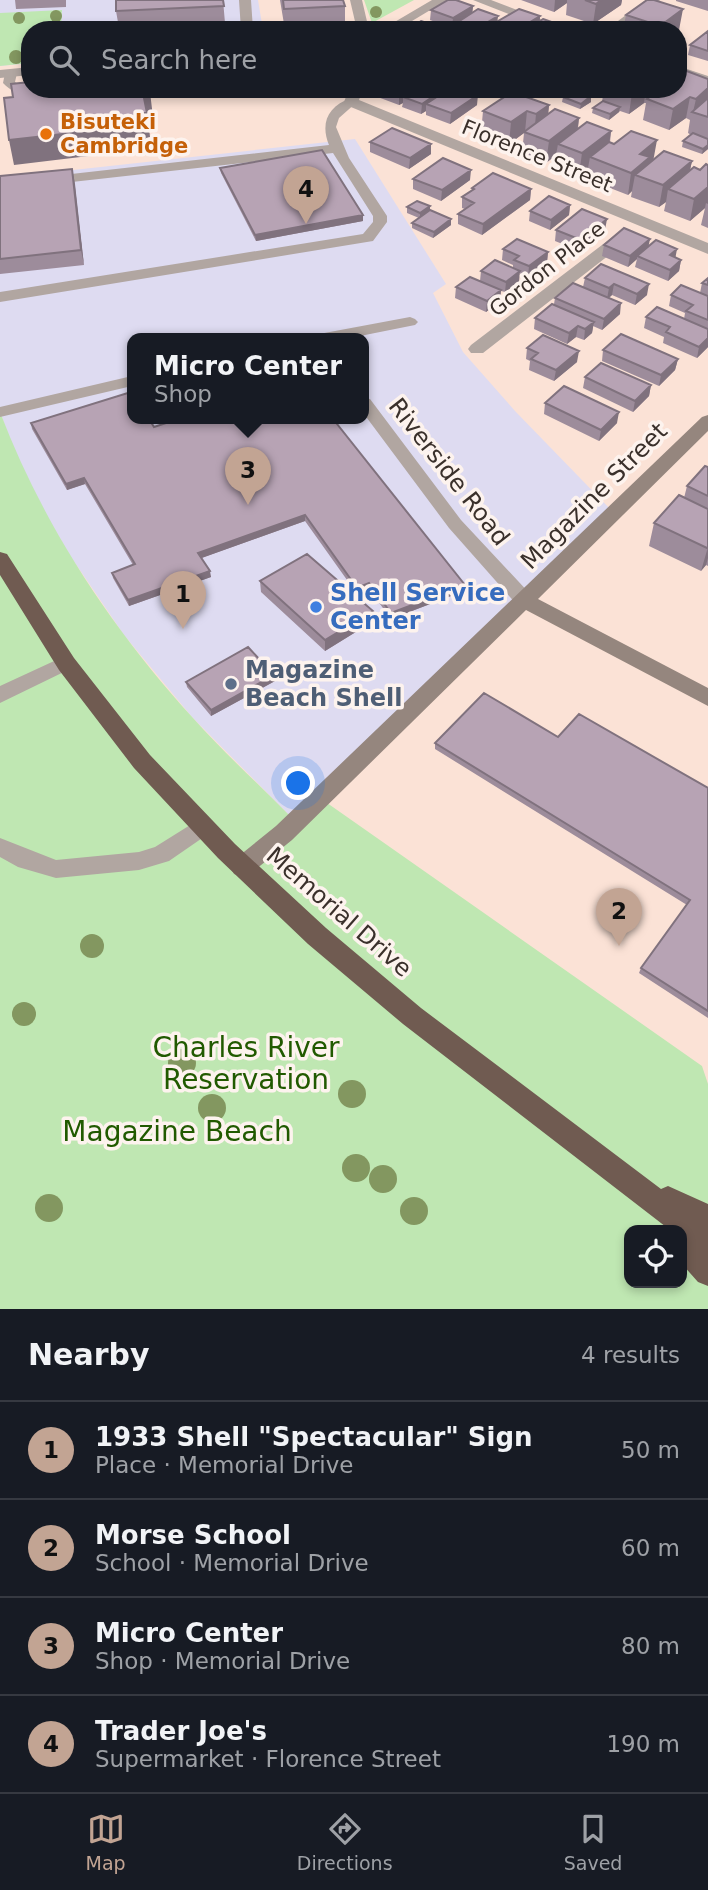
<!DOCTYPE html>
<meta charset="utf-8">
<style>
:root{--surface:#171b24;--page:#20242c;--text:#f1f3f6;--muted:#9ea1a6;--line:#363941;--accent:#c2a493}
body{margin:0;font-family:"DejaVu Sans",sans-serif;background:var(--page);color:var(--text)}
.controls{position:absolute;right:21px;bottom:21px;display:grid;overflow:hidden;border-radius:14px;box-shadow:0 4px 10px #0003}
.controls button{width:63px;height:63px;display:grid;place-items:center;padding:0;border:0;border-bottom:2px solid var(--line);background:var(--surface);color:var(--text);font:35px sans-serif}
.you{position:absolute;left:299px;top:784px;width:24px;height:24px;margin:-18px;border:5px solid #fff;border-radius:50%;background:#1a73e8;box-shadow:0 0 0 10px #1a73e833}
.badge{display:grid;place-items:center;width:46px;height:46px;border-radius:50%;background:var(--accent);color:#111;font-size:23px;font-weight:700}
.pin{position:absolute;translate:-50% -58px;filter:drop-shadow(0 2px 4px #0008)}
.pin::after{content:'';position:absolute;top:37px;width:24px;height:21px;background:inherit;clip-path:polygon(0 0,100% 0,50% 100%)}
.popup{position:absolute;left:127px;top:333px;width:242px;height:91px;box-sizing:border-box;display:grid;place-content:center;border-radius:14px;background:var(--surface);filter:drop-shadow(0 2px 5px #0005);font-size:23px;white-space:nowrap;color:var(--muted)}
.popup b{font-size:26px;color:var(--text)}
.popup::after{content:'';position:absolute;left:50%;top:100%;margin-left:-14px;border:14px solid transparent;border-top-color:var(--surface)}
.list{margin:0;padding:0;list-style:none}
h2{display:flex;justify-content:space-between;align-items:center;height:91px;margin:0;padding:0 28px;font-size:30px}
h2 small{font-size:23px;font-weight:400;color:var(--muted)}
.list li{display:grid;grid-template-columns:46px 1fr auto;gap:21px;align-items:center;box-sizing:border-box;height:98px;padding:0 28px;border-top:2px solid var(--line)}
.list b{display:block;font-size:26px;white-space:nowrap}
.list p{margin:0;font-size:23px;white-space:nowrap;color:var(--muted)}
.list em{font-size:23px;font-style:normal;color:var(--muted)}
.icon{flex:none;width:38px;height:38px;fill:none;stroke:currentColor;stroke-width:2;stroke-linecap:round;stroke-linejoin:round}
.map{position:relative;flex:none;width:708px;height:1309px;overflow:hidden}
.search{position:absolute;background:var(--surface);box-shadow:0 4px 10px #0003;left:21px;right:21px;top:21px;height:77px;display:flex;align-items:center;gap:18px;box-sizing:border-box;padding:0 24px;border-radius:28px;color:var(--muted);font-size:26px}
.sheet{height:483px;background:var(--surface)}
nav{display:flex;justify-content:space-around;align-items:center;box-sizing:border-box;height:98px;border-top:2px solid var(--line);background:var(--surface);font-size:19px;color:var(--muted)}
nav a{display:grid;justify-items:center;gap:4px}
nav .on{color:var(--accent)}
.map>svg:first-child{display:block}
.commercial{fill:#dedbf1;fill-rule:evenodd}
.green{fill:#bfe7b2;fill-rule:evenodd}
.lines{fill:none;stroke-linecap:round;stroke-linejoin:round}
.lane{fill:#b1a6a1;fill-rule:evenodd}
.street{fill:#b1a6a1;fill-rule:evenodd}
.secondary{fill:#95867e;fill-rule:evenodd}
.highway{fill:#705b51;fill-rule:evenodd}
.tree{fill:#839760}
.wall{fill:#9d8c9b}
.shaded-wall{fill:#80727e}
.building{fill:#b7a3b4;stroke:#80727e;stroke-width:2}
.food-dot{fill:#e8710a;stroke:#fdf3ee;stroke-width:2.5}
.shop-dot{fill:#3f7fe0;stroke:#fdf3ee;stroke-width:2.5}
.service-dot{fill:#5c6f8a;stroke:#fdf3ee;stroke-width:2.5}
.labels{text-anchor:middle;stroke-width:7;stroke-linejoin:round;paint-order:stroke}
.far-food-label{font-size:21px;font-weight:bold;fill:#c56008;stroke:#fdf3ee;text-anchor:start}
.far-street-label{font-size:21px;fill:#3a302b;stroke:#fdf3ee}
.street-label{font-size:24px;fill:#3a302b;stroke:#fdf3ee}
.shop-label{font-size:24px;font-weight:bold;fill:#366cbe;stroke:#fdf3ee;text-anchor:start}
.service-label{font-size:24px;font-weight:bold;fill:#4e5e75;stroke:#fdf3ee;text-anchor:start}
.near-park-label{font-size:28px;fill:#215a00;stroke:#fdf3ee}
</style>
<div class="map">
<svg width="708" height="1309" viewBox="0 0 708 1309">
<rect width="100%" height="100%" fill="#fbe2d6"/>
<!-- commercial -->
<path class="commercial" d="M0 0H258L263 30H30V63L0 66Z
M355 139 446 284 433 293 463 352 515 411 614 513 295 821 192 717 124 635 71 557 40 504 18 460 0 412V178ZM132 339H364V419H132Z"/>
<!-- green -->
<path class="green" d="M364 0H414L372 23Z
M62 10 61 30H30V63L0 66V13Z
M0 412C43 525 111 628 193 718 225 754 261 786 295 821L320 798 702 1066 708 1084V1309H0ZM629 1230H682V1283H629Z"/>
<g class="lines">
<!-- lane -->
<path class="lane" d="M239 0H251L253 30H241Z
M350 0H362L369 30H357Z
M11 69 17 73 15 82C28 90 39 89 55 89 40 99 15 97 3 83L5 73Z
M351 98 357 102 339 118 336 127 349 158 387 216V222L373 241 0 302V292L363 234 373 222V216L333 153 0 190V182L329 145C320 123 328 106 351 98Z
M410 317 415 319 418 322 415 325 345 339H311L319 334Z
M132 376V386L0 417V407Z
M364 398 370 399 461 520 532 596 534 601 532 606H518L449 528 364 414Z
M65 656 72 658 75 663 72 668 0 703V686Z
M203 817 211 820 214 826 211 832 169 861 139 870 56 878 18 867 0 857V838L56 860 139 852 155 847Z"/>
<!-- street -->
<path class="street" d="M432 0H447L397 30H381Z
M473 0H491L569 30H550Z
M646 0H660L621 30H606Z
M678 66 708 76V85L678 75Z
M30 67V75L0 78V70Z
M349 89H363L359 100 708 243V254L346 105 344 102Z
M625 230 633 235 631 238 483 353H471L468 349 471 345 619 232Z"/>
<!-- secondary -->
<path class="secondary" d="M708 415V431L538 599 708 688V706L526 610 292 840 250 874 242 877 234 874 230 867 234 860 276 826 702 417Z"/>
<!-- highway -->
<path class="highway" d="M0 552 7 554 74 658 150 755 235 844 326 928 421 1008 661 1189 668 1186 708 1204V1286L698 1282 682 1264V1230H670L403 1024 308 944 218 858 134 768 59 670 0 575Z"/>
</g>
<!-- trees -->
<g class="tree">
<circle cx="376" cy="12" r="6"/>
<circle cx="56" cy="16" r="6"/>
<circle cx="19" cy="18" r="6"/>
<circle cx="16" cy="57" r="7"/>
<circle cx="92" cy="946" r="12"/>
<circle cx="24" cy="1014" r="12"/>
<circle cx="182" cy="1063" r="14"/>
<circle cx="352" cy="1094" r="14"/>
<circle cx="212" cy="1108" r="14"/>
<circle cx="356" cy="1168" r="14"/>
<circle cx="383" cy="1179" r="14"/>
<circle cx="49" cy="1208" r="14"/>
<circle cx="414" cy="1211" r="14"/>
</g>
<!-- wall -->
<path class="wall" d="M15 0H66V7L16 9Z
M223 0 225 23 119 28 116 11Z
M280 0H343L345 6V27L285 30Z
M521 0H622L621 5 593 24 566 15 567 3 554 12Z
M676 0H708V11L676 1Z
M473 6 472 13 497 22 540 16V22L574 30H493V28L490 30H457V25L452 28 430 20 431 10Z
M626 15 679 30H623Z
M708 31V61L688 55 690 45Z
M708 79V149L702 154 682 147 683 141 691 135 688 133 690 120 686 118 669 130 643 120 646 103H644L629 114 620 111 619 112 609 120 592 113 593 108 602 102 604 89H678Z
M375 89H446V91L477 105 450 124 426 115V111L421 114 402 107 403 103 399 105 375 96Z
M559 89H596L588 95 591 96V102L580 109 562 102 563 97 569 93Z
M549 105 548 114 579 118 578 129 611 131 610 143 654 160 692 161 690 170H700L708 165V228L701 225 705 208 690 221 664 211 666 202 659 207 631 197 632 191 628 195 587 179 588 168 579 175 555 166 556 155 546 163 522 153 524 133 509 144 481 133 483 111Z
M370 142 431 144V154L409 169 370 152Z
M220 168 363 215V221L256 241 221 173Z
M72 169 84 265 0 274V176Z
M413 179 470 180 441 201 413 189Z
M472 188 531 189 530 200 482 235 458 224V214L465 209 462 208V197L472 191Z
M570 205 569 215 550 230 529 221 530 211Z
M430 206V210L451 219V225L433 238 412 228V223L419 218 407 213V207Z
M556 230H605L580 251 555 241Z
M604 245 649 247 681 260 679 271 668 281 635 267 637 259 628 267 602 256Z
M503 249 548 252 547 262 528 277 519 273V282L505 292 501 291 500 301 486 312 455 298 456 287 480 281 481 271 513 268V265L502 260Z
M601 264 647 295 635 305 612 295 609 298 620 314 602 330 593 326 592 333 584 340 576 337 567 344 534 329 535 318 554 304 555 298 583 287 585 278Z
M708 278V347L697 358 663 343 664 337 644 328 646 317 684 319 685 313 669 306 671 295 700 293 702 283Z
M527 348 577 362 554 381 529 370 530 361 526 359Z
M603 350 678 359 675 370 659 386 602 361Z
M585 377 651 385 649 396 633 412 583 388Z
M545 403 617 423 599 441 544 414Z
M31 423 154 427 465 585 464 591 391 619 369 589 357 594 305 521 201 558 211 577 129 606 113 578 112 573 133 565 85 484 67 490 32 429Z
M708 467V566L706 565 701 571 649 546 654 523 684 498 687 486Z
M260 581 373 611 372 622 325 651 261 592Z
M274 675 275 681 211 716 187 687 186 682Z
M558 737 708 788V1018L639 973 641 968 687 905 435 749V743Z"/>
<!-- shaded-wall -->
<path class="shaded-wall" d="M555 0H567V3L554 12Z
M601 0H622L621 5 593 24 596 4Z
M473 6 472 16 458 22 457 25 452 28 453 18Z
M683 9 679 30H659L660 26Z
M498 16 497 25 493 24V28L490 30H476Z
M540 16 539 30H517Z
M708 88V105L693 112 696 99Z
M407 89H418L403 97V103L399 105V95Z
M444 89H446L445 98 426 104V111L421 114 422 104Z
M586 89H596L585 98Z
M636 89H646L644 103 629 114 632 93Z
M651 89H655L653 101 650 100Z
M150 92 153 117H148L150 137 146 138 147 149 14 165 9 140 141 113 143 93Z
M478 95 477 105 450 124 451 113Z
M591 96V102L580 109 581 104Z
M690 97 686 118 669 130 673 109Z
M549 105 547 127 534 136 536 114Z
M620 107 619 112 609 120 610 114Z
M527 111 525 132H524V133L509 144 511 122Z
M579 118 576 140 558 144 556 155 546 163 549 141Z
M611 131 608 152 590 157 588 168 579 175 582 153Z
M657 140 653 162 635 175 632 191 628 195 631 173 640 154Z
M431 144V154L409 169 410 158Z
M708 145V149L702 154 703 149Z
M692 161 687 183 668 189 666 202 659 207 663 185Z
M72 169 75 184 84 265 81 250Z
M471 170 470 180 441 201 442 190Z
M708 187V204L706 203 705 208 690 221 694 199Z
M531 189 530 200 482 235 483 224Z
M570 205 569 215 550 230 551 220Z
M430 206V212L420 219V213Z
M363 215V221L256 241 255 235Z
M451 219V225L433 238 434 232Z
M607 219 605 230 580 251 581 240Z
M650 239 648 249 637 256V259L628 267 630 256Z
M677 249 675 260 670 255Z
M548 252 547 262 528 277 529 266Z
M681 260 679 271 668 281 670 270Z
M520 271 519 282 505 292 506 282Z
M614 284 612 295 607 299 609 288Z
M649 284 647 295 635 305 637 294Z
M501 290 500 301 486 312 487 301Z
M621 303 620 314 602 330 604 319Z
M594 322 592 333 584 340 585 329Z
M578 326 576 337 567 344 569 333Z
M708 338V347L697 358 699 347Z
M579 351 577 362 554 381 556 370Z
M678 359 675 370 659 386 661 375Z
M651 385 649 396 633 412 635 401Z
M619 412 617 423 599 441 601 430Z
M84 478 85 484 67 490 66 484Z
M305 515V521L199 559 198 553Z
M708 547V558L706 565 701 571Z
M210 571 211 577 129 606 128 600Z
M369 583V589L357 594V588Z
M465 585 464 591 391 619V613Z
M373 611 372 622 325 651V640Z
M274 675 275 681 211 716V710Z"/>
<!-- building -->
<path class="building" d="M116 0H223L224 6 116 11Z
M283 0H343L345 6 284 9Z
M448 0H456L473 6 453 18 431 10Z
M585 0H601L596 4Z
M647 0H654L683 9 660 26 626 15Z
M478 9 498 16 476 29 458 25 461 23 458 22Z
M519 9 540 16 517 30H509L493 24Z
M543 19 574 30H528Z
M421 21 446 30H408Z
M708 31V51L690 45Z
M684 70 708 79V88L696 99 690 97 673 109 647 99 660 89H678V74Z
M30 82V89H149L150 92 143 93 147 113H141L144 125 9 140 4 98 13 97 11 84Z
M385 89H407L399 95Z
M414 89H444L422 104 403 97Z
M449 89H463L478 95 451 113 426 104Z
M623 89H636L632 93Z
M573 90 591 96 581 104 563 97Z
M512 92 549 105 536 114 527 111 511 122 483 111Z
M708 98V117L692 112Z
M603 101 620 107 610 114 593 108Z
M555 109 579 118 549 141 524 132Z
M587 122 611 131 582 153 558 144Z
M392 128 431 144 410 158 370 142Z
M631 131 657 140 640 154 650 157 631 173 590 157 609 142 614 144Z
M693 133 708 139V145L703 149 683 141Z
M322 150 363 215 255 235 220 168Z
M664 151 692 161 663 185 635 175Z
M443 158 471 170 442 190 413 179Z
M706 164 708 165V187L694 199 668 189 694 167 700 170Z
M72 169 81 250 0 259V176Z
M493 173 531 189 483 224 458 214 474 203 462 197 474 189 472 188Z
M549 196 570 205 551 220 530 211Z
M417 201 430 206 420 213 407 207Z
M582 209 607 219 581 240 556 230Z
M430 210 451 219 434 232 412 223Z
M624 228 650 239 630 256 604 245Z
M517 239 548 252 529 266 514 260 519 256 503 249Z
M656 240 677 249 670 255 681 260 670 270 637 256Z
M495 260 520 271 506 282 481 271Z
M601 264 649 284 637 294 614 284 609 288 585 278Z
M470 277 501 290 487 301 456 287Z
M708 278V285L702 283Z
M573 283 621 303 604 319 555 298Z
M681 285 708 296V320L686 311 693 305 671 295Z
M552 304 594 322 585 329 578 326 569 333 535 318Z
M657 307 708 329V338L699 347 666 332 670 327 646 317Z
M621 334 678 359 661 375 603 350Z
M543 335 579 351 556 370 531 359 538 353 527 348Z
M601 363 651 385 635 401 585 377Z
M564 386 619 412 601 430 545 403Z
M131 392 132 395V419H149L154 427 178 419H333L465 585 391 613 369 583 357 588 305 515 198 553 210 571 128 600 112 573 135 564 84 478 66 484 31 423Z
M705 466 708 467V496L687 486Z
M679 495 708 509V547L707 548 654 523Z
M307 554 373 611 325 640 260 581Z
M248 647 274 675 211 710 186 682Z
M484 693 558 737 579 714 708 788V1011L641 968 690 900 435 743Z"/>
<!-- markers -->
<circle class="food-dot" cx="46" cy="134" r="7"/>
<circle class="shop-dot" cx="316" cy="607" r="7"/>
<circle class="service-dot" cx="231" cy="684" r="7"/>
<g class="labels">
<!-- far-food labels -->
<g class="far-food-label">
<text x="60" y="129">Bisuteki<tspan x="60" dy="24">Cambridge</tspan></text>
</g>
<!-- far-street labels -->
<g class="far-street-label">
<text transform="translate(537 156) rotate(22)" y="7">Florence Street</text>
<text transform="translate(547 269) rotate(-38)" y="7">Gordon Place</text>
</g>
<!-- street labels -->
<g class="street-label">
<text transform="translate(449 472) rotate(52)" y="8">Riverside Road</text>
<text transform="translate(594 496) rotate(-45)" y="8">Magazine Street</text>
<text transform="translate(339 912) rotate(41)" y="8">Memorial Drive</text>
</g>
<!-- shop labels -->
<g class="shop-label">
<text x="330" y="601">Shell Service<tspan x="330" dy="28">Center</tspan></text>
</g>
<!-- service labels -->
<g class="service-label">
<text x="245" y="678">Magazine<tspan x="245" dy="28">Beach Shell</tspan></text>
</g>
<!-- near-park labels -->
<g class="near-park-label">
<text x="246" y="1057">Charles River<tspan x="246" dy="32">Reservation</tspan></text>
<text x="177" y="1141">Magazine Beach</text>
</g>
</g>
</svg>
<div class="controls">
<button><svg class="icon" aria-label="locate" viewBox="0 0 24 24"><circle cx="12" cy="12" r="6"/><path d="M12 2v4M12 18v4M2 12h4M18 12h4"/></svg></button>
</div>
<div class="you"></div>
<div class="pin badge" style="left:183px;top:629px">1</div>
<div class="pin badge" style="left:619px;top:946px">2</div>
<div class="pin badge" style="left:248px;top:505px">3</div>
<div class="popup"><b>Micro Center</b>Shop</div>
<div class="pin badge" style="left:306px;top:224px">4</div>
<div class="search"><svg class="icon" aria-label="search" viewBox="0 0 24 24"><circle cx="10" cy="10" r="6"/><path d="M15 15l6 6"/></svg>Search here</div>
</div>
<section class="sheet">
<h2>Nearby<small>4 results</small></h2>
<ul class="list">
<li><span class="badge">1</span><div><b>1933 Shell &quot;Spectacular&quot; Sign</b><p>Place · Memorial Drive</p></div><em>50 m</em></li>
<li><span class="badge">2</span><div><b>Morse School</b><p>School · Memorial Drive</p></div><em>60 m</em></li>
<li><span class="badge">3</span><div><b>Micro Center</b><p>Shop · Memorial Drive</p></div><em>80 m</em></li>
<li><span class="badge">4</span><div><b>Trader Joe's</b><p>Supermarket · Florence Street</p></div><em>190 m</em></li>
</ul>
</section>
<nav>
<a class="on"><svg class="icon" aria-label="map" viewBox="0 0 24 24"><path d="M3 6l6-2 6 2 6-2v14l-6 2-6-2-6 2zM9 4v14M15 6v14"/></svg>Map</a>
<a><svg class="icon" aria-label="directions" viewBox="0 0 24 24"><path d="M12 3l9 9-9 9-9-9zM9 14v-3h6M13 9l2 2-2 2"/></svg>Directions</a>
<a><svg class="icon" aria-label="saved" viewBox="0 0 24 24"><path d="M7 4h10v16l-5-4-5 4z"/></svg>Saved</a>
</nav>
